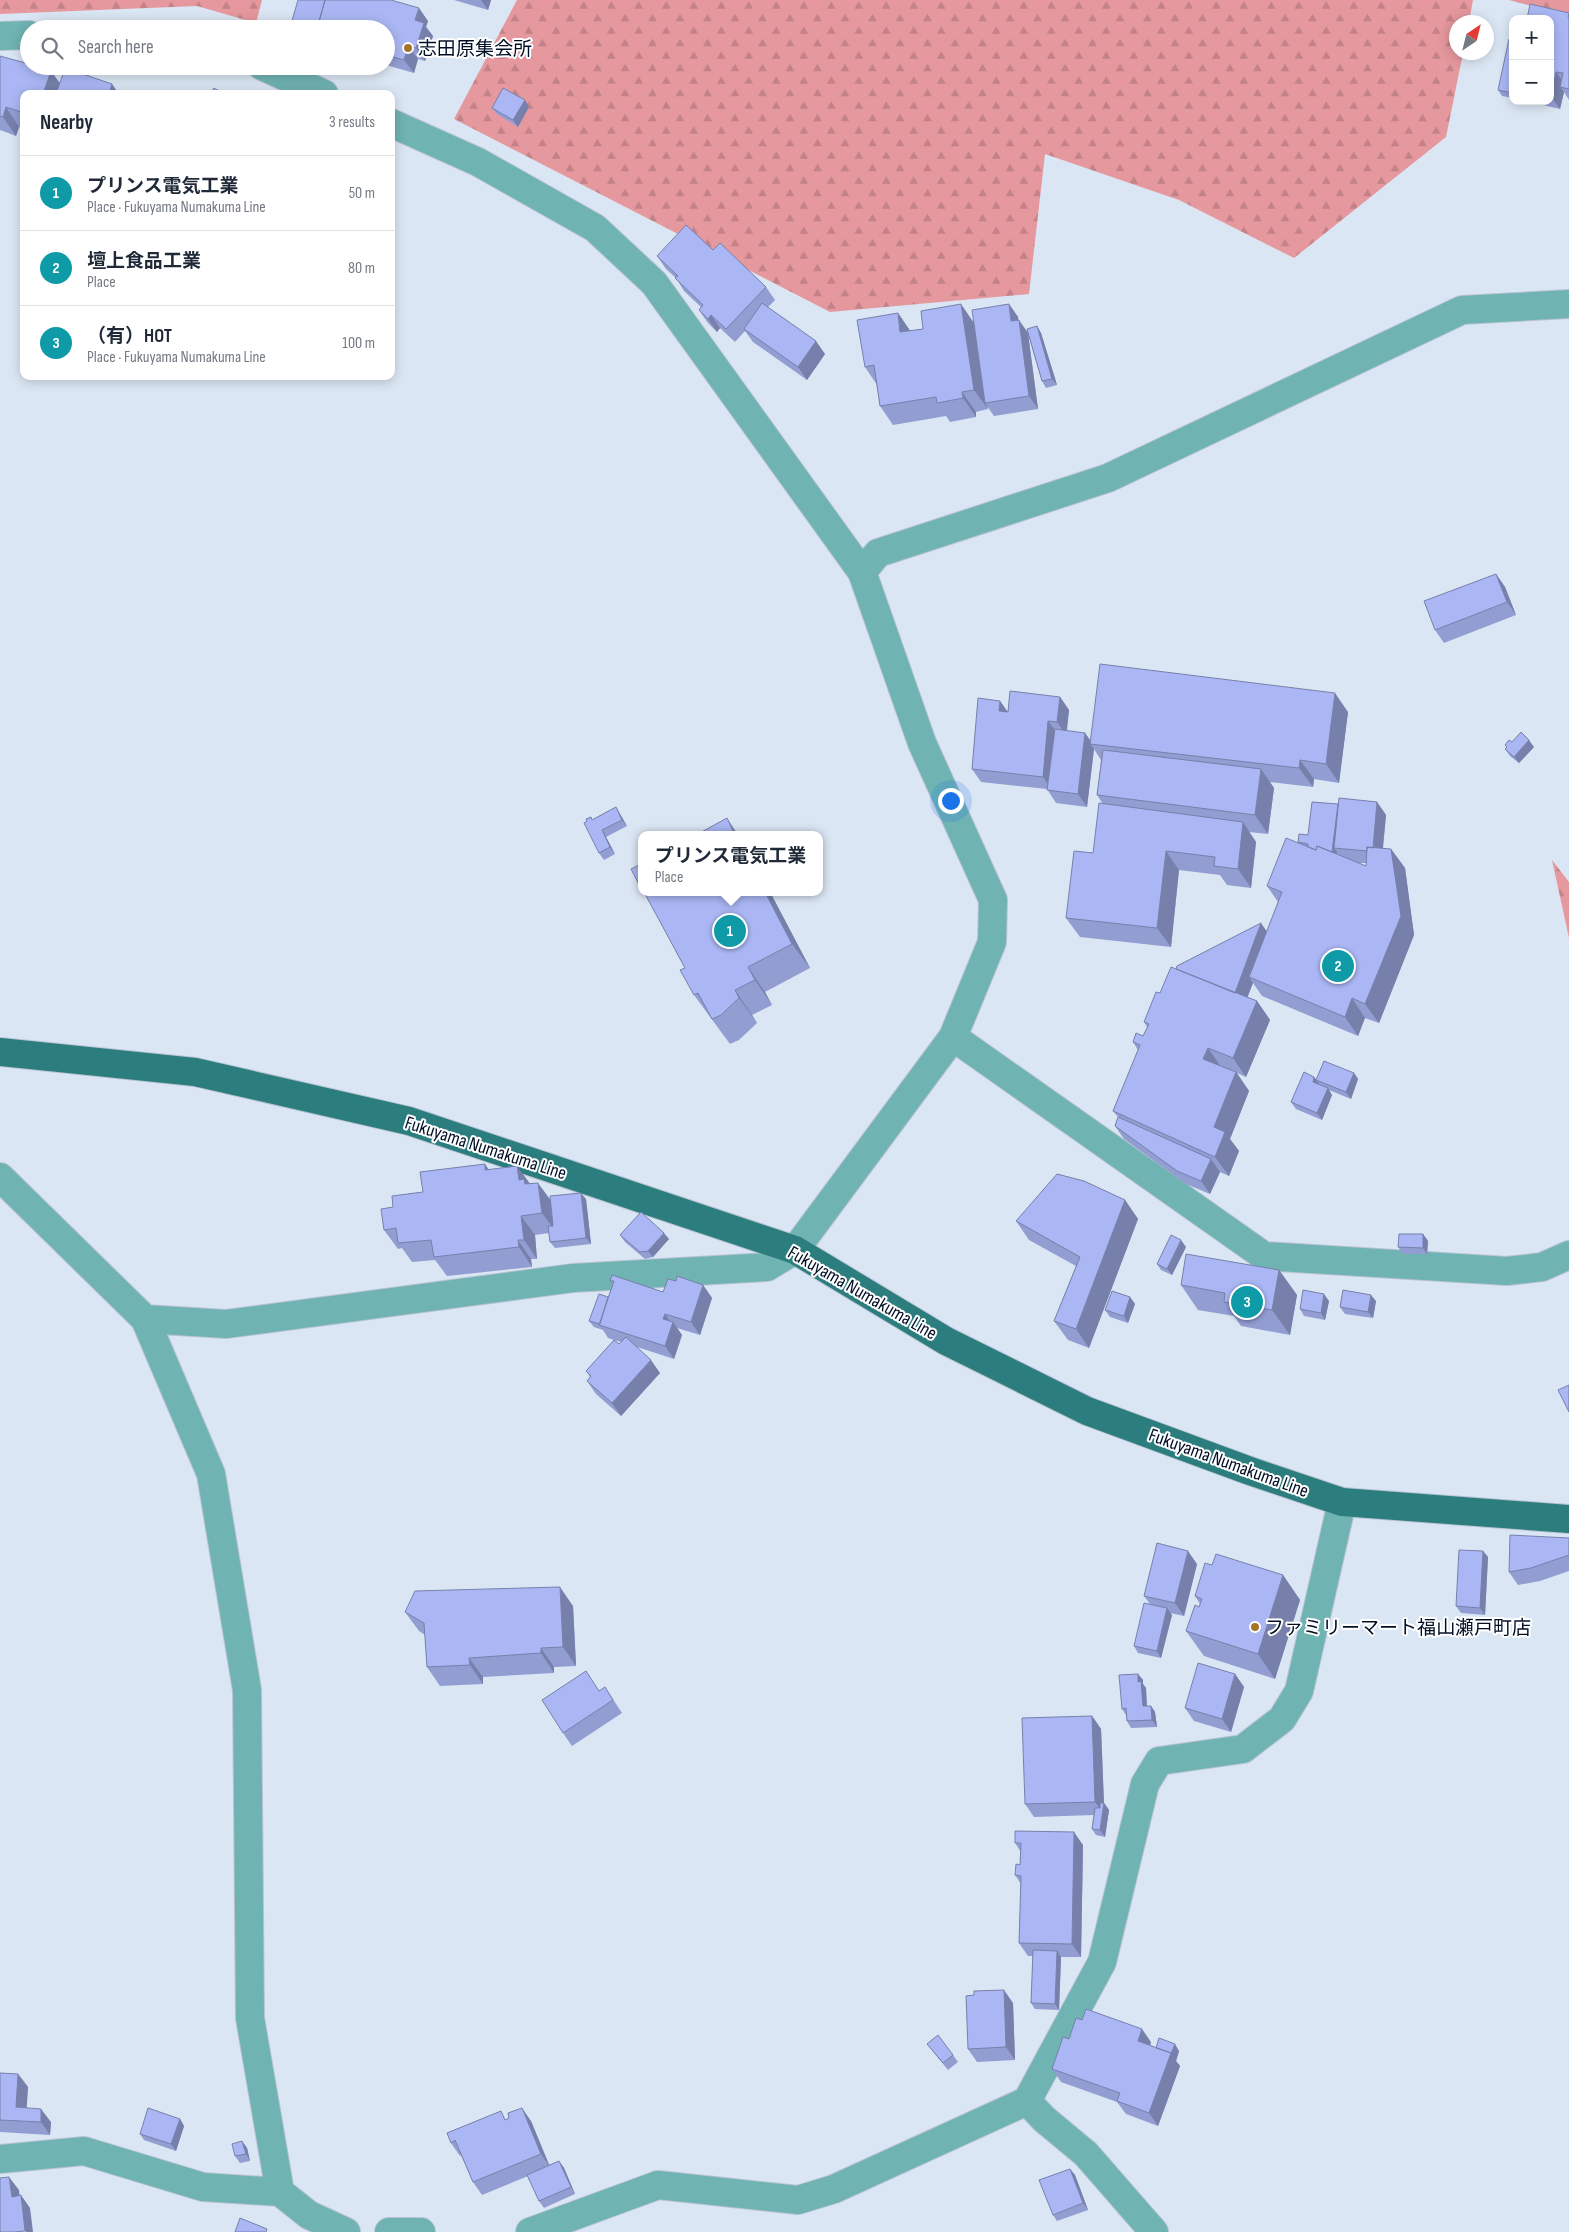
<!DOCTYPE html>
<meta charset="utf-8">
<style>
:root{--surface:#fff;--page:#f6f6f7;--text:#1f2937;--muted:#747a83;--line:#e0e1e3;--accent:#a57429}
body{margin:0;font-family:"Sofia Sans Condensed","Noto Sans JP",sans-serif;background:var(--page);color:var(--text)}
.controls{position:absolute;right:15px;top:15px;display:grid;overflow:hidden;border-radius:10px;box-shadow:0 2px 12px #0003}
.controls button{width:45px;height:45px;display:grid;place-items:center;padding:0;border:0;border-bottom:1px solid var(--line);background:var(--surface);color:var(--text);font:25px sans-serif}
.compass{position:absolute;left:1449px;top:15px;width:45px;height:45px;border-radius:50%;background:var(--surface);box-shadow:0 2px 12px #0003;rotate:35deg}
.you{position:absolute;left:950px;top:800px;width:18px;height:18px;margin:-12px;border:4px solid #fff;border-radius:50%;background:#1a73e8;box-shadow:0 0 0 8px #1a73e833}
.badge{display:grid;place-items:center;width:32px;height:32px;border-radius:50%;background:var(--accent);color:#fff;font-size:16px;font-weight:700}
.pin{position:absolute;translate:-50% -50%;border:2px solid #fff;box-shadow:0 1px 5px #0006}
.popup{position:absolute;left:638px;top:831px;width:185px;height:65px;box-sizing:border-box;display:grid;place-content:center;border-radius:10px;background:var(--surface);filter:drop-shadow(0 1px 4px #0005);font-size:16px;white-space:nowrap;color:var(--muted)}
.popup b{font-size:19px;color:var(--text)}
.popup::after{content:'';position:absolute;left:50%;top:100%;margin-left:-10px;border:10px solid transparent;border-top-color:var(--surface)}
.list{margin:0;padding:0;list-style:none}
h2{display:flex;justify-content:space-between;align-items:center;height:65px;margin:0;padding:0 20px;font-size:21px}
h2 small{font-size:16px;font-weight:400;color:var(--muted)}
.list li{display:grid;grid-template-columns:32px 1fr auto;gap:15px;align-items:center;box-sizing:border-box;height:75px;padding:0 20px;border-top:1px solid var(--line)}
.list b{display:block;font-size:19px;white-space:nowrap}
.list p{margin:0;font-size:16px;white-space:nowrap;color:var(--muted)}
.list em{font-size:16px;font-style:normal;color:var(--muted)}
.icon{flex:none;width:28px;height:28px;fill:none;stroke:currentColor;stroke-width:2;stroke-linecap:round;stroke-linejoin:round}
.map{position:relative;flex:none;width:1569px;height:2232px;overflow:hidden}
.search{position:absolute;background:var(--surface);box-shadow:0 2px 12px #0003;left:20px;top:20px;width:375px;height:55px;display:flex;align-items:center;gap:12px;box-sizing:border-box;padding:0 18px;border-radius:28px;color:var(--muted);font-size:19px}
.panel{position:absolute;background:var(--surface);box-shadow:0 2px 12px #0003;left:20px;top:90px;width:375px;height:290px;border-radius:10px}
.map>svg:first-child{display:block}
.forest{fill:url(#forest-firs)}
.lines{fill:none;stroke-linecap:round;stroke-linejoin:round}
.minor-casing{stroke:#b8c3d3;stroke-width:30}
.major-casing{stroke:#b8c3d3;stroke-width:30}
.minor{stroke:#6fb3b2;stroke-width:28}
.major{stroke:#2b7e7d;stroke-width:28}
.wall{fill:#929dd2;fill-rule:evenodd}
.shaded-wall{fill:#7780ab}
.building{fill:#aab7f4;stroke:#7780ab}
.poi-dot{fill:#a57429;stroke:#fff;stroke-width:2}
.labels{text-anchor:middle;stroke-width:4;stroke-linejoin:round;paint-order:stroke}
.poi-label{font-size:19px;fill:#000e25;stroke:#fff;text-anchor:start}
.street-label{font-size:19px;fill:#000e25;stroke:#fff}
</style>
<div class="map">
<svg width="1569" height="2232" viewBox="0 0 1569 2232">
<defs>
<pattern id="forest-firs" width="22" height="20" patternUnits="userSpaceOnUse" patternTransform="scale(1.25)"><rect width="22" height="20" fill="#e5989e"/><path d="M5 1l3.5 6h-7zM16 11l3.5 6h-7z" fill="#c38288"/></pattern>
</defs>
<rect width="100%" height="100%" fill="#dbe6f4"/>
<!-- forest -->
<path class="forest" d="M0 0H262L256 23 197 6 0 14Z
M517 0H1473L1469 22H1456V52L1463 53 1446 137 1294 258 1179 200 1045 154 1029 294 830 312 454 119Z
M1509 0H1569V16Z
M1552 860 1569 882V938Z"/>
<g class="lines">
<defs>
<path id="minor" d="M0 36 29 35
M262 66 324 94
M862 572 878 553 1108 478 1462 310 1569 304
M953 1037 1264 1256 1507 1271 1542 1267 1569 1255
M0 1177 145 1319 211 1474 247 1690 250 2018 280 2192
M145 1319 226 1324 573 1278 767 1267 795 1250 953 1037 992 942 993 900 922 743 862 572 654 283 595 228 478 162 391 123
M0 2159 84 2151 203 2187 280 2192 309 2215 346 2232
M389 2232H421
M530 2232 658 2185 798 2200 834 2189 1027 2101
M1154 2232 1086 2154 1044 2119 1027 2101 1102 1962 1145 1784 1159 1761 1243 1749 1282 1719 1299 1691 1342 1502"/>
<path id="major" d="M0 1052 195 1072 409 1121 795 1250 946 1341 1087 1411 1250 1471 1342 1502 1569 1519"/>
</defs>
<!-- minor casing -->
<use href="#minor" class="minor-casing"/>
<!-- major casing -->
<use href="#major" class="major-casing"/>
<!-- minor -->
<use href="#minor" class="minor"/>
<!-- major -->
<use href="#major" class="major"/>
</g>
<!-- wall -->
<path class="wall" d="M454 0H491L488 10Z
M1569 13V100L1564 92 1560 109 1526 101H1550V19Z
M428 21 426 27 433 36 425 61 418 59 414 73 386 65V29H295L291 24Z
M1513 40V98L1502 96 1498 90Z
M0 56 51 71 60 83 112 84 24 94V128L19 127 16 136 0 130Z
M529 107 518 127 497 114 492 108Z
M713 250 766 287 775 300 768 307 825 354 807 380 753 342 745 331 735 342 720 328 717 332 708 323 699 310 701 307 684 291 676 278 666 269 657 256Z
M1009 304 1018 317V320L1028 333 1037 326 1041 333 1057 385 1046 388 1042 381 1028 334 1038 409 994 416 987 406 988 409 976 412V417L950 422 946 416 893 425 880 406 877 385 865 367 898 313 910 331 973 321Z
M1496 574 1505 587 1516 615 1444 643 1435 630Z
M1060 697 1069 710 1067 731 1085 733 1091 741 1348 712 1339 783 1314 779 1313 787 1270 782 1274 788 1268 834 1249 832 1256 842 1251 888 1227 885 1220 875 1179 870 1171 947 1080 937 1066 918 1093 853 1103 804 1097 795 1101 760 1094 749 1087 807 1056 803 1047 789 981 782 972 769 1000 701 1008 712Z
M1512 742 1534 747 1519 763 1510 756 1505 749 1507 748 1505 745Z
M1377 802 1386 815 1383 849H1391L1405 868 1414 935 1379 1023 1365 1018 1358 1036 1262 996 1253 983 1247 997 1257 1001 1270 1020 1246 1077 1237 1073 1249 1091 1230 1139 1239 1151 1229 1176 1220 1172 1210 1194 1186 1184 1124 1139 1115 1126 1118 1117 1113 1111 1138 1050 1133 1042 1143 1036 1147 1027 1144 1022 1160 993 1176 969 1267 932 1278 902 1267 886 1298 843 1308 835 1338 804 1339 806ZM1359 863H1366V866Z
M616 807 627 826 606 837 615 854 604 860 599 853 593 819Z
M644 892H770L810 968 765 992 772 1005 752 1015 757 1023 739 1040 730 1044 694 995 685 968Z
M1354 1073 1358 1079 1351 1099 1329 1090 1332 1095 1322 1120 1296 1109 1291 1102 1314 1077 1317 1080Z
M489 1170 529 1184 550 1199H586L591 1244 555 1248 550 1242 549 1233 535 1235 537 1259H531L532 1267 447 1276 435 1260 412 1262 402 1248 398 1249 384 1230 393 1207 423 1192Z
M1125 1200 1138 1219 1089 1348 1068 1340 1054 1321 1076 1266 1029 1240 1016 1221Z
M1423 1234 1428 1241 1427 1254H1403L1398 1247Z
M620 1235 669 1239 653 1257 645 1259 625 1242Z
M1186 1247 1172 1275 1161 1270 1157 1264Z
M1279 1270 1297 1295 1290 1335 1241 1326 1234 1316 1198 1310 1181 1285Z
M610 1281 663 1292 676 1281 703 1285 712 1298 700 1335 677 1328 682 1335 674 1359 637 1347 660 1373 621 1416 596 1394 587 1381 590 1377 586 1371 614 1340 608 1338 603 1330 594 1327 589 1321 608 1297 613 1284ZM614 1340 621 1342 619 1344Z
M1130 1297 1135 1304 1128 1323 1110 1317 1105 1310Z
M1329 1301 1325 1320 1304 1316 1300 1309Z
M1376 1301 1373 1318 1345 1314 1340 1307Z
M1569 1538V1571L1540 1581 1518 1585 1509 1572Z
M1483 1551 1488 1557 1485 1615 1461 1613 1456 1606Z
M1197 1564 1184 1616 1170 1613 1172 1615 1161 1658 1138 1653 1134 1646 1150 1604 1144 1596Z
M1212 1565 1283 1575 1300 1600 1275 1679 1204 1656 1186 1631 1200 1604 1195 1596Z
M573 1606 576 1666 554 1667V1673L483 1677V1684L440 1686 427 1667 425 1635 419 1631 405 1612Z
M1138 1674 1143 1680V1684L1146 1688 1147 1706H1151L1155 1712 1157 1727 1131 1728 1127 1721 1126 1715 1122 1709Z
M1235 1674 1244 1687 1231 1732 1194 1721 1185 1708Z
M605 1687 622 1713 572 1746 563 1733 599 1691Z
M1092 1716 1101 1729 1104 1803 1109 1810 1105 1837 1096 1835 1092 1829 1094 1815 1034 1817 1025 1804Z
M1015 1843 1083 1845 1081 1957H1061L1059 2010 1035 2009 1031 2003 1033 1956H1028L1019 1943 1021 1884 1015 1875 1020 1865 1021 1852Z
M1013 2003 1015 2060 977 2062 968 2049Z
M1069 2039 1151 2042 1150 2046 1156 2048 1179 2051 1176 2061 1180 2066 1158 2126 1126 2114 1117 2102 1061 2082 1052 2069Z
M927 2044 953 2055 958 2062 948 2070Z
M0 2073 18 2074 28 2087 26 2108 51 2122 50 2135 0 2132Z
M180 2119 184 2126 176 2151 144 2140 140 2134Z
M507 2119 531 2121 549 2165 559 2161 564 2168 575 2194 544 2208 539 2201 528 2176 482 2195 473 2182 461 2155 460 2156 451 2143 447 2133Z
M242 2141 247 2148 250 2161 240 2163 235 2156Z
M1070 2169 1075 2175 1088 2210 1057 2221 1053 2215Z"/>
<!-- shaded-wall -->
<path class="shaded-wall" d="M481 0H491L488 10Z
M419 8 428 21 426 27 433 36 425 61 416 48 415 20Z
M408 46 418 59 414 73 404 60Z
M51 71 64 90 63 94H43Z
M1556 72 1565 85 1560 87 1564 92 1560 109 1551 96Z
M112 84 119 94H109Z
M525 100 529 107 518 127 513 120Z
M6 107 19 127 16 136 3 117Z
M961 304 974 323 985 403 987 406 988 409 974 390Z
M1009 304 1018 317 1020 334 1011 321Z
M898 313 911 332H900Z
M711 315 720 328 717 332 708 319Z
M1019 320 1028 333 1038 409 1029 396Z
M1037 326 1041 333 1057 385 1052 379Z
M816 341 825 354 807 380 798 367Z
M962 392 976 412V417L963 398Z
M1496 574 1505 587 1516 615 1507 602Z
M1335 693 1348 712 1339 783 1326 764Z
M1060 697 1069 710 1066 735 1057 722Z
M1000 701 1009 714 999 711Z
M1048 721 1058 734 1052 790 1043 777Z
M1085 733 1093 745 1090 744 1094 749 1087 807 1078 794Z
M1529 740 1534 747 1519 763 1514 757Z
M1300 760 1314 779 1313 787 1299 768Z
M1261 769 1274 788 1268 834 1255 815Z
M1377 802 1386 815 1381 865 1372 852Z
M1338 804 1342 811 1334 848 1337 852 1336 863 1331 856Z
M616 807 620 814 627 826 622 820Z
M727 818 738 835H735Z
M1243 822 1256 842 1251 888 1238 869Z
M602 830 606 837 615 854 610 847Z
M1391 849 1405 868 1414 935 1379 1023 1365 1004Z
M1166 851 1179 870 1171 947 1157 928Z
M765 892H770L810 968 792 944Z
M1261 923 1270 936 1249 977 1253 983 1243 1009 1233 996Z
M748 967 765 992 772 1005 755 980Z
M735 990 752 1015 757 1023 739 998Z
M1352 998 1365 1018 1358 1036 1345 1017Z
M1257 1001 1270 1020 1246 1077 1233 1058Z
M1208 1048 1221 1067 1203 1059Z
M1236 1072 1249 1091 1230 1139 1239 1151 1229 1176 1215 1157 1214 1127Z
M1354 1073 1358 1079 1351 1099 1346 1092Z
M1314 1077 1319 1084 1317 1089 1313 1082Z
M1328 1088 1332 1095 1322 1120 1317 1113Z
M1211 1159 1220 1172 1210 1194 1201 1181Z
M485 1164 498 1183 485 1170Z
M517 1166 531 1185V1190L519 1180Z
M538 1183 552 1202 556 1232 542 1213Z
M581 1193 586 1199 591 1244 586 1238Z
M1125 1200 1138 1219 1089 1348 1076 1329Z
M521 1216 535 1235 537 1259 524 1240Z
M664 1233 669 1239 653 1257 648 1251Z
M1423 1234 1428 1241 1427 1254 1423 1248Z
M518 1240 531 1259 532 1267 519 1247Z
M1181 1240 1186 1247 1172 1275 1167 1269Z
M1279 1270 1297 1295 1290 1335 1272 1310Z
M703 1285 712 1298 700 1335 691 1322Z
M1324 1294 1329 1301 1325 1320 1321 1313Z
M1371 1295 1376 1301 1373 1318 1368 1312Z
M1130 1297 1135 1304 1128 1323 1124 1316Z
M665 1314 672 1324 673 1322 682 1335 674 1359 665 1346 663 1319Z
M651 1360 660 1373 621 1416 612 1403Z
M1188 1551 1197 1564 1184 1616 1175 1603Z
M1483 1551 1488 1557 1485 1615 1480 1608Z
M1283 1575 1300 1600 1275 1679 1258 1654Z
M560 1587 573 1606 576 1666 563 1647Z
M1167 1608 1172 1615 1161 1658 1157 1651Z
M541 1648 554 1667V1673L541 1653Z
M469 1658 483 1677V1684L470 1665Z
M1138 1674 1143 1680V1684L1146 1688 1147 1712 1143 1706 1138 1682Z
M1235 1674 1244 1687 1231 1732 1222 1719Z
M1151 1706 1155 1712 1157 1727 1152 1720Z
M1092 1716 1101 1729 1104 1804V1803L1109 1810 1105 1837 1100 1830 1103 1812 1095 1802Z
M1074 1832 1083 1845 1081 1957 1072 1944Z
M1057 1951 1061 1957 1059 2010 1055 2004Z
M1004 1990 1013 2003 1015 2060 1006 2047Z
M1142 2029 1151 2042 1147 2054 1138 2041Z
M1175 2044 1179 2051 1176 2061 1180 2066 1158 2126 1149 2113 1171 2053Z
M18 2074 28 2087 26 2120 16 2107Z
M522 2108 531 2121 550 2167 541 2154Z
M41 2109 51 2122 50 2135 41 2122Z
M180 2119 184 2126 176 2151 171 2144Z
M242 2141 247 2148 250 2161 246 2154Z
M559 2161 564 2168 575 2194 571 2187Z
M1070 2169 1075 2175 1088 2210 1083 2203Z
M9 2177 19 2190 21 2210 12 2197Z
M21 2195 30 2208 33 2232H26L25 2231Z"/>
<!-- building -->
<path class="building" d="M298 0H325L317 29H310L291 24Z
M325 0H391L419 8 415 20 424 23 416 48 408 46 404 60 386 55V29H317Z
M1530 4 1569 13 1568 18H1569V89L1560 87 1563 73 1556 72 1551 96H1550V19H1527Z
M1509 39 1513 40V83L1512 87 1513 88V93L1498 90Z
M0 56 29 64V66H35L51 71 43 94H24V113L6 107 3 117 0 116Z
M65 68 112 84 109 94H56Z
M214 88 224 94H210Z
M503 88 525 100 513 120 492 108Z
M686 225 713 250 720 243 766 287 726 329 711 315 708 319 699 310 703 305 675 278 678 276 657 256Z
M762 303 816 341 798 367 744 329Z
M961 304 974 390 962 392 963 398 937 403 936 397 880 406 874 365 865 367 857 320 898 313 900 332 923 329 921 311Z
M1009 304 1011 321 1019 320 1029 396 985 403 972 310Z
M1037 326 1052 379 1042 381 1027 329Z
M1496 574 1507 602 1435 630 1424 601Z
M1100 664 1335 693 1326 764 1300 760 1299 768 1090 744Z
M1010 691 1060 697 1057 722 1048 721 1043 777 972 769 978 698 1000 701 999 711 1008 712Z
M1055 729 1085 733 1078 794 1047 790Z
M1521 732 1529 740 1514 757 1505 749 1507 747 1505 745 1509 740 1512 742Z
M1103 750 1261 769 1255 815 1097 795Z
M1339 798 1377 802 1373 848 1367 847V851L1334 848Z
M1312 802 1338 804 1332 852 1317 846 1316 850 1308 847V844L1298 842 1299 834 1308 835Z
M1099 803 1243 822 1238 869 1214 866 1215 857 1166 851 1157 928 1066 918 1074 851 1093 853Z
M616 807 622 820 602 830 610 847 599 853 584 823 587 821 586 819 591 817 592 820Z
M727 818 735 835H696Z
M1286 838 1316 850 1317 846 1366 866 1367 847 1391 849 1401 916 1365 1004 1352 998 1345 1017 1249 977 1282 892 1267 886Z
M641 864V888L631 869Z
M644 892H765L792 944 748 967 755 980 735 990 739 998 721 1015 712 1019 698 993 694 995 680 970 685 968Z
M1261 923 1235 993 1176 969 1177 966Z
M1171 967 1257 1001 1233 1058 1208 1048 1203 1059 1236 1072 1214 1127 1225 1132 1215 1157 1113 1111 1140 1045 1133 1042 1136 1033 1143 1036 1149 1024 1144 1022 1156 992 1160 993Z
M1324 1061 1354 1073 1346 1092 1316 1080Z
M1304 1072 1314 1077 1313 1082 1328 1088 1317 1113 1291 1102Z
M1118 1117 1211 1159 1201 1181 1177 1171 1115 1126Z
M485 1164V1170L517 1166 519 1180 524 1179 525 1184 538 1183 542 1213 521 1216 524 1240H518L519 1247 434 1257 431 1240 398 1243 396 1228 384 1230 381 1209 393 1207 392 1196 423 1192 420 1172Z
M1057 1174 1084 1181 1125 1200 1076 1329 1054 1321 1080 1257 1016 1221Z
M581 1193 586 1238 550 1242 548 1226H553L550 1196Z
M641 1212 664 1233 648 1251 640 1252 620 1235Z
M1399 1234H1423V1248L1398 1247Z
M1171 1235 1181 1240 1167 1269 1157 1264Z
M1186 1254 1279 1270 1272 1310 1224 1302 1225 1293 1181 1285Z
M612 1275 663 1292 668 1279 676 1281 677 1276 703 1285 691 1322 665 1314 663 1319 673 1322 665 1346 599 1325 614 1281H610Z
M1303 1290 1324 1294 1321 1313 1300 1309Z
M1343 1290 1371 1295 1368 1312 1340 1307Z
M1112 1291 1130 1297 1124 1316 1105 1310Z
M599 1294 608 1297 600 1324 589 1321Z
M626 1337 651 1360 612 1403 587 1381 591 1376 586 1371 614 1340 619 1344Z
M1569 1385V1412L1558 1390Z
M1510 1535 1569 1538V1555L1531 1568 1509 1572Z
M1157 1543 1188 1551 1175 1603 1144 1596Z
M1459 1550 1483 1551 1480 1608 1456 1606Z
M1216 1554 1283 1575 1258 1654 1186 1631 1195 1605 1199 1607 1202 1599 1195 1596 1205 1563 1212 1565Z
M560 1587 563 1647 541 1648V1653L469 1658 470 1665 427 1667 424 1623 405 1612 415 1591Z
M1144 1603 1167 1608 1157 1651 1134 1646Z
M1198 1663 1235 1674 1222 1719 1185 1708Z
M586 1671 599 1691 605 1687 613 1700 563 1733 542 1700Z
M1138 1674V1682L1141 1681 1143 1706H1151L1152 1720 1127 1721 1126 1708 1122 1709 1119 1675Z
M1092 1716 1095 1802 1025 1804 1022 1718Z
M1100 1803H1104L1100 1830 1092 1829 1095 1808H1100Z
M1015 1831 1074 1832 1072 1944 1019 1943 1021 1876 1015 1875 1016 1864 1020 1865 1021 1843H1015Z
M1033 1950 1057 1951 1055 2004 1031 2003Z
M1004 1990 1006 2047 968 2049 966 1996 974 1995V1991Z
M1086 2009 1142 2029 1138 2041 1171 2053 1149 2113 1117 2101 1120 2093 1052 2069 1063 2037 1069 2039 1076 2018 1082 2020Z
M938 2035 953 2055 943 2063 927 2044Z
M1159 2038 1175 2044 1171 2054V2053L1156 2048Z
M0 2073 18 2074 16 2107 41 2109V2122L0 2120Z
M148 2108 180 2119 171 2144 140 2134Z
M522 2108 541 2154 473 2182 455 2140 451 2143 447 2133 501 2111 505 2120 509 2118 508 2113Z
M242 2141 246 2154 235 2156 232 2144Z
M559 2161 571 2187 539 2201 527 2175Z
M1070 2169 1083 2203 1053 2215 1039 2180Z
M9 2177 12 2197 21 2195 25 2231 14 2232H0V2178Z
M240 2218 267 2229 266 2232H235Z"/>
<!-- markers -->
<g class="poi-dot">
<circle cx="408" cy="48" r="5"/>
<circle cx="1255" cy="1627" r="5"/>
</g>
<g class="labels">
<!-- poi labels -->
<g class="poi-label">
<text x="418" y="55">志田原集会所</text>
<text x="1265" y="1634">ファミリーマート福山瀬戸町店</text>
</g>
<!-- street labels -->
<g class="street-label">
<text transform="translate(486 1147) rotate(18)" y="7">Fukuyama Numakuma Line</text>
<text transform="translate(863 1292) rotate(30)" y="7">Fukuyama Numakuma Line</text>
<text transform="translate(1229 1462) rotate(20)" y="7">Fukuyama Numakuma Line</text>
</g>
</g>
</svg>
<div class="controls">
<button>+</button>
<button>−</button>
</div>
<svg class="compass" viewBox="-18 -18 36 36"><path d="M0-13l5 13h-10z" fill="#e53935"/><path d="M0 13l5-13h-10z" fill="#747a83"/></svg>
<div class="you"></div>
<div class="pin badge" style="left:730px;top:931px;background:#0f9aa8">1</div>
<div class="popup"><b>プリンス電気工業</b>Place</div>
<div class="pin badge" style="left:1338px;top:966px;background:#0f9aa8">2</div>
<div class="pin badge" style="left:1247px;top:1302px;background:#0f9aa8">3</div>
<div class="search"><svg class="icon" aria-label="search" viewBox="0 0 24 24"><circle cx="10" cy="10" r="6"/><path d="M15 15l6 6"/></svg>Search here</div>
<section class="panel">
<h2>Nearby<small>3 results</small></h2>
<ul class="list">
<li><span class="badge" style="background:#0f9aa8">1</span><div><b>プリンス電気工業</b><p>Place · Fukuyama Numakuma Line</p></div><em>50 m</em></li>
<li><span class="badge" style="background:#0f9aa8">2</span><div><b>壇上食品工業</b><p>Place</p></div><em>80 m</em></li>
<li><span class="badge" style="background:#0f9aa8">3</span><div><b>（有）HOT</b><p>Place · Fukuyama Numakuma Line</p></div><em>100 m</em></li>
</ul>
</section>
</div>
